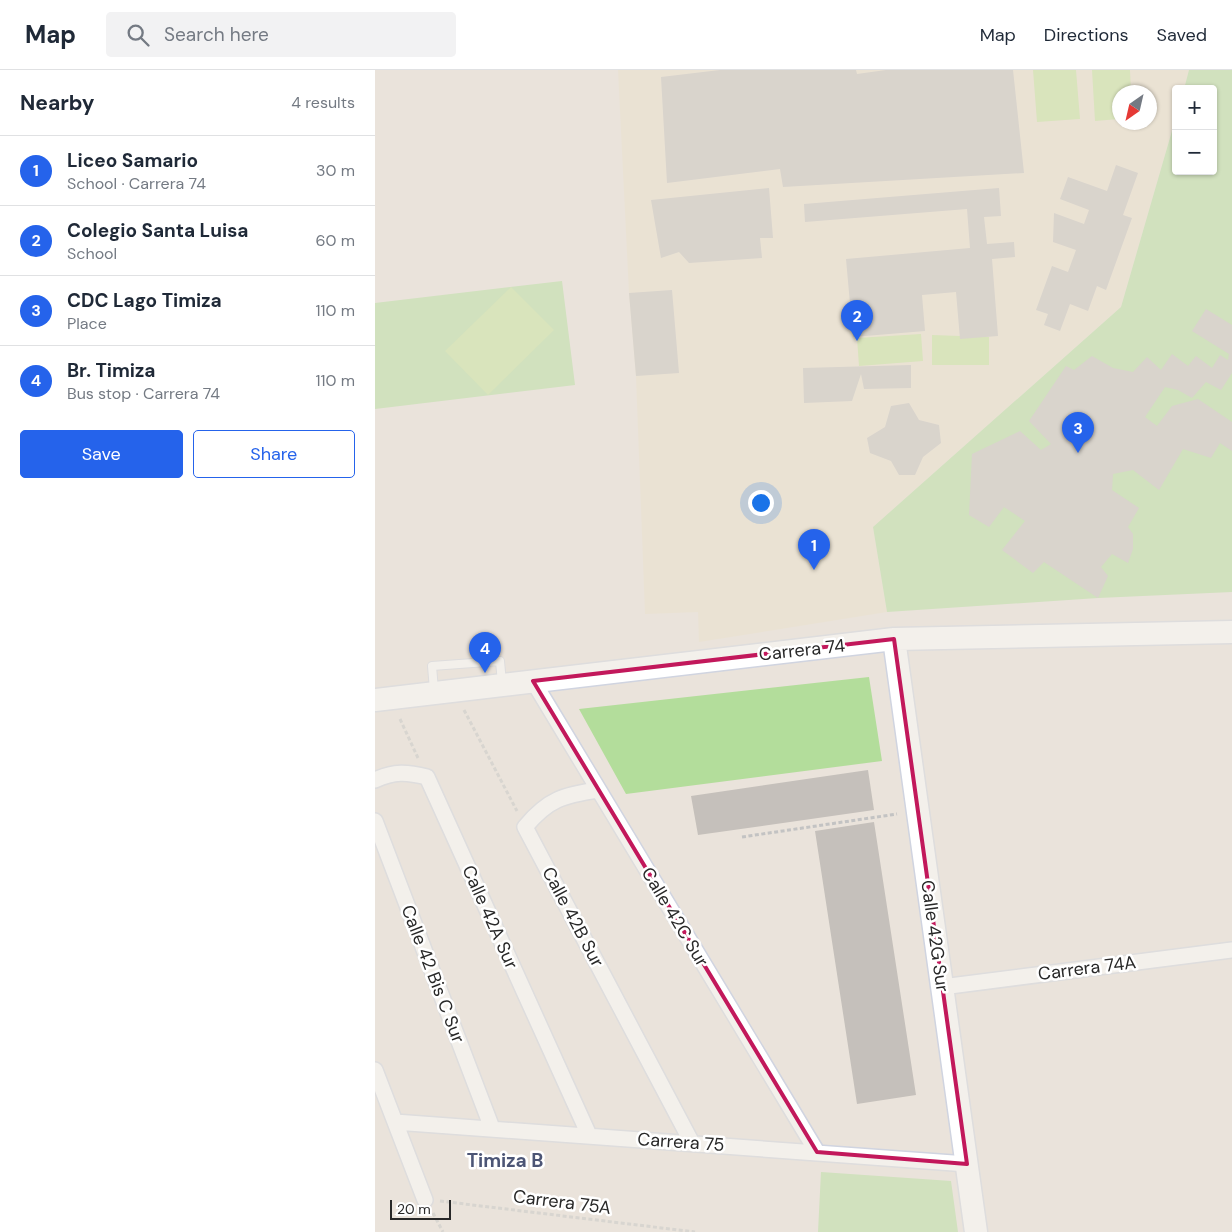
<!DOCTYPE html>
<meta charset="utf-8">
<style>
:root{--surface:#fff;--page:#f2f2f3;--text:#1f2937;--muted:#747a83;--line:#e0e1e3;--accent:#2563eb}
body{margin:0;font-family:"DM Sans",sans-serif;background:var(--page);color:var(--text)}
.controls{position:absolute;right:15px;top:15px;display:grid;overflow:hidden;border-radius:5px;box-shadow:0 1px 4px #0004}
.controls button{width:45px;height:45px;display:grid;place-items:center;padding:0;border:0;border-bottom:1px solid var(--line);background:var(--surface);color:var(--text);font:25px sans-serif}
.compass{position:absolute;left:737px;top:15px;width:45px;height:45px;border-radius:50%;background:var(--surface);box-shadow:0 1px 4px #0004;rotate:214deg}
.scale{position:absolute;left:15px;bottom:12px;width:61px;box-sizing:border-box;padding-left:5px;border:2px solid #282828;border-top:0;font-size:14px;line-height:18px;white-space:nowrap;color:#282828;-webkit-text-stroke:4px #fff;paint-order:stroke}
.you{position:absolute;left:385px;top:432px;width:18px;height:18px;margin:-12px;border:4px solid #fff;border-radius:50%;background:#1a73e8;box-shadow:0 0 0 8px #1a73e833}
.badge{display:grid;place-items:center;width:32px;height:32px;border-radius:50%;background:var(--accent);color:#fff;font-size:16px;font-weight:700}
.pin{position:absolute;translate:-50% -41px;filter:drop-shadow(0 1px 2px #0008)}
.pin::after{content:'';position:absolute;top:26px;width:18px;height:15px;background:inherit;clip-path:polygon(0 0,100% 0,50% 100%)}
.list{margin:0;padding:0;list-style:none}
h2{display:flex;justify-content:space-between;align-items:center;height:65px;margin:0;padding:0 20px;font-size:21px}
h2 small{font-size:16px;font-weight:400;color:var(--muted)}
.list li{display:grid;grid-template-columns:32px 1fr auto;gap:15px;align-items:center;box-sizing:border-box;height:70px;padding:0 20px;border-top:1px solid var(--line)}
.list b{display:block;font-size:19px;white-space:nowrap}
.list p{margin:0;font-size:16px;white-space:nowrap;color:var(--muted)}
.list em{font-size:16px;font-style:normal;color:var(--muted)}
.actions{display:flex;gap:10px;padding:15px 20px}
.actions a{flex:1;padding:11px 0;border:1px solid var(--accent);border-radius:5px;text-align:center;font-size:18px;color:var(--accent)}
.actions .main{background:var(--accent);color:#fff}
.icon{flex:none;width:28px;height:28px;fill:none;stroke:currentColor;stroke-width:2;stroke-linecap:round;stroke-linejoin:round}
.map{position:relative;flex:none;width:857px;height:1162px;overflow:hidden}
header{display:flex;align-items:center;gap:30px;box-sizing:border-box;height:70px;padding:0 25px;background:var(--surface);border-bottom:1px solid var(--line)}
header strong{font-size:24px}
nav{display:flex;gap:28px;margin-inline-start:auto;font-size:18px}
.search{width:350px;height:45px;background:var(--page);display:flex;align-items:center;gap:12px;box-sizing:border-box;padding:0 18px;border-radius:5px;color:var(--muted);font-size:19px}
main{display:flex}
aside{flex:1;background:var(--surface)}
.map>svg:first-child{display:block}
.education{fill:#ebe0cb;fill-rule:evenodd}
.green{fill:#b3dd9b}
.pitch{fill:#c5e497}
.building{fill:#c5c0bb}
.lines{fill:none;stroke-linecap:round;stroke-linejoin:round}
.lane-casing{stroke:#d0d4e0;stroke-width:10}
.street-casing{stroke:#d0d4e0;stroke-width:18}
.secondary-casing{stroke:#d0d4e0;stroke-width:25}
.path{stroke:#c3c3c3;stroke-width:3;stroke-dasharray:4 2.5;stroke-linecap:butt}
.lane{stroke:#fff;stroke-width:8}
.street{stroke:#fff;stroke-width:15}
.secondary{stroke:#fff;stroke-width:22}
.marked{fill:none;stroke:#c2185b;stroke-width:4;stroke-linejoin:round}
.labels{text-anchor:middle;stroke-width:5;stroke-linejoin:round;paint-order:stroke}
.street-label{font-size:18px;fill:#282828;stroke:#fff}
.neighbourhood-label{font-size:19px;font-weight:bold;fill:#4c5575;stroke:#fff}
</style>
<header>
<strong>Map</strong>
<div class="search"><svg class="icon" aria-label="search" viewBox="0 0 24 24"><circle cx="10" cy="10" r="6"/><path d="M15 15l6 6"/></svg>Search here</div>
<nav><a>Map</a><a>Directions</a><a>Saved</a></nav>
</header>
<main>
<aside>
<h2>Nearby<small>4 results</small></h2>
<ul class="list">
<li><span class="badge">1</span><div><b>Liceo Samario</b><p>School · Carrera 74</p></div><em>30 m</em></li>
<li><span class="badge">2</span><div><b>Colegio Santa Luisa</b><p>School</p></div><em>60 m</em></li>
<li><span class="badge">3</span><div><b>CDC Lago Timiza</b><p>Place</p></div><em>110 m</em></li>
<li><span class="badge">4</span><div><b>Br. Timiza</b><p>Bus stop · Carrera 74</p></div><em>110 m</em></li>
</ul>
<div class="actions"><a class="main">Save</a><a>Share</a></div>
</aside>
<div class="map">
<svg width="857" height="1162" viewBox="0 0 857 1162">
<rect width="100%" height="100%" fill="#eae3db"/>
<!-- education -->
<path class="education" d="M243 0H814L809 19H801V47L746 237 498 457 512 542 324 572 323 542 270 544 261 306 254 223ZM744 22H774V52H744Z"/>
<!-- green -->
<path class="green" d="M814 0H857V522L723 528 512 542 498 457 746 237 801 47V101H838V19H809Z
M187 211 200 315 0 339V233Z
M494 607 507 691 251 724 204 639Z
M446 1102 576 1111 583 1162H443Z"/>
<!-- pitch -->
<path class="pitch" d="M658 0H701L705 49 662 52Z
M717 0H755L756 22H744V49L720 51Z
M136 217 179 260 113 325 70 281Z
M546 264 548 291 484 296 482 268Z
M557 265 614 267V295H557Z"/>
<!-- building -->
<path class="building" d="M345 0H481L482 4 511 0H638L649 103 408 117 405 99 292 113 286 7Z
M741 95 763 103 748 145 757 148 731 220 722 216 713 241 695 234 685 261 669 255 673 244 661 240 677 196 693 202 701 180 678 172 679 143 709 154 714 140 685 129 693 107 732 121Z
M394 118 398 168H385L387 188 314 193 304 182 286 188 276 130Z
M624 118 626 146 609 147 612 174 639 172 640 187 617 189 623 266 585 269 581 222 547 225 550 261 478 267 471 189 595 178 592 139 430 152 429 134Z
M297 220 304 303 261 306 254 223Z
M831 239 857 255V303L846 320 831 312 817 328 803 320 790 317 770 347 782 356 797 336 823 329 857 352V381L845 373 836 388 808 379 784 420 758 400 738 404 737 420 764 438 753 457 758 464V479L753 493 737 484 726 497 733 506 723 528 669 492 658 503 627 480 650 451 629 437 614 457 594 445 597 384 645 361 666 380 676 374 654 351 691 296 699 300 717 286 738 298 758 302 772 287 786 300 797 284 813 296 821 286 837 298 845 285 853 290 854 284 817 261Z
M536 295V318L489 319 486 304 477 331 429 333 428 298Z
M534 333 544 350 564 355 566 373 548 387 540 405H524L516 391 495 383 492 368 510 357 516 336Z
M493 700 499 740 323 765 316 726Z
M499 752 541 1025 482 1034 440 761Z"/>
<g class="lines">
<defs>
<path id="lane" d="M59 620 57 596 125 591 127 613"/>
<path id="street" d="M158 611 442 1082
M0 710C19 701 32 702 52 707L214 1065
M223 720C189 725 173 729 150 757L317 1073
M0 751 117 1058
M567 917 857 880
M0 1000 50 1130
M20 1052 592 1094"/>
<path id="secondary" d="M519 569 601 1162
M0 630 519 569 857 562"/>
</defs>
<!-- lane casing -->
<use href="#lane" class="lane-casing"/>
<!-- street casing -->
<use href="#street" class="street-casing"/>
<!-- secondary casing -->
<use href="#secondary" class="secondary-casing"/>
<!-- path -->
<path class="path" d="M89 640 142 741
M25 649 43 688
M367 767 522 744
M65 1131 320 1162
M58 1143 68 1162"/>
<!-- lane -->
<use href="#lane" class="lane"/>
<!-- street -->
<use href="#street" class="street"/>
<!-- secondary -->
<use href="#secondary" class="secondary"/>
</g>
<!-- marked area -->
<path d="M0 0H857V1162H0ZM519 569 592 1094 442 1082 158 611Z" fill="#eae3db" fill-opacity=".55" fill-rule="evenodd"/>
<path class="marked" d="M519 569 592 1094 442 1082 158 611Z"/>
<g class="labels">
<!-- street labels -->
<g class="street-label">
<text transform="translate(427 580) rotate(-6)" y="6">Carrera 74</text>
<text transform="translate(115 847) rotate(66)" y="6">Calle 42A Sur</text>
<text transform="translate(198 847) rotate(62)" y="6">Calle 42B Sur</text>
<text transform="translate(300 847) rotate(59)" y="6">Calle 42C Sur</text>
<text transform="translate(560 866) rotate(82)" y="6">Calle 42G Sur</text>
<text transform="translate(712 898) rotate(-7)" y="6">Carrera 74A</text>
<text transform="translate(58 904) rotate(69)" y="6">Calle 42 Bis C Sur</text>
<text transform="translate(306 1072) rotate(4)" y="6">Carrera 75</text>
<text transform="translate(187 1132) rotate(7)" y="6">Carrera 75A</text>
</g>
<!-- neighbourhood labels -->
<g class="neighbourhood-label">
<text x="130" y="1097">Timiza B</text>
</g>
</g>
</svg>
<div class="controls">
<button>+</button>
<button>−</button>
</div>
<svg class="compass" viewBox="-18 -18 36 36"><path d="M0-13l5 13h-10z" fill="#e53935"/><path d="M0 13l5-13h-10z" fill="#747a83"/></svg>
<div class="scale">20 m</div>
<div class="you"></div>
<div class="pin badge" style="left:439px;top:500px">1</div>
<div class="pin badge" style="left:482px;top:271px">2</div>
<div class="pin badge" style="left:703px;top:383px">3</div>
<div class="pin badge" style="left:110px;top:603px">4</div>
</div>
</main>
